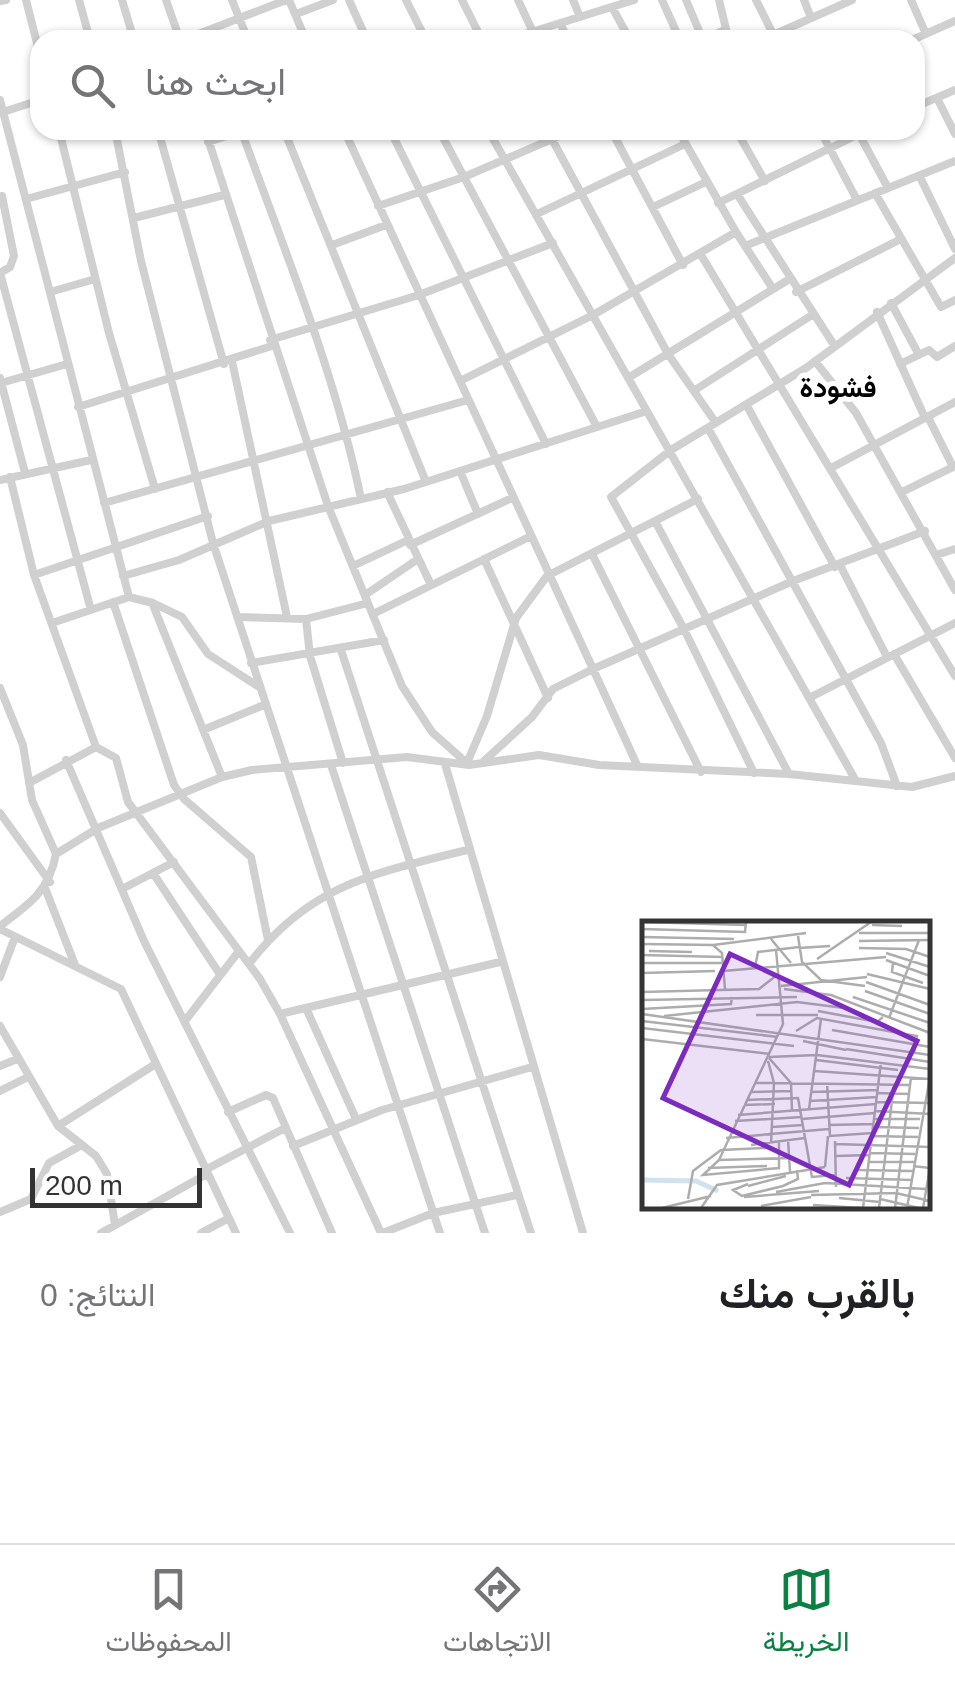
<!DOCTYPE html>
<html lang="ar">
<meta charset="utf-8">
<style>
:root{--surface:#fff;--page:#f2f2f2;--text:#202124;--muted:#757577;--line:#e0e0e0;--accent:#0b8043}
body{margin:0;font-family:Helvetica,Vazirmatn,sans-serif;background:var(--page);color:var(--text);direction:rtl}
.scale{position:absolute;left:30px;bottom:25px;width:172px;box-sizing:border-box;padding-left:10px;border:5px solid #333;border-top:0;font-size:28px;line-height:35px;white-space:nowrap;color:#333;-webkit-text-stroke:8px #fff;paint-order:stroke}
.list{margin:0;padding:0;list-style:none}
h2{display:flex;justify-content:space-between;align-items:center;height:130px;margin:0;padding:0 40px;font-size:42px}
h2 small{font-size:32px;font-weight:400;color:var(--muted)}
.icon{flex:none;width:55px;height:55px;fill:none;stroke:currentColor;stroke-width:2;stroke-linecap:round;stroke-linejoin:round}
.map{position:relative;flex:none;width:955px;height:1233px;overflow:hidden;direction:ltr}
.search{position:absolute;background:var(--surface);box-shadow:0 2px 8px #0004;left:30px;right:30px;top:30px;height:110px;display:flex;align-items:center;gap:25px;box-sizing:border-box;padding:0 35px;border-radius:30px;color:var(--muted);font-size:38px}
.sheet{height:310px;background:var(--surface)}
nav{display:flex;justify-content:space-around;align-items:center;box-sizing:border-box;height:140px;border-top:2px solid var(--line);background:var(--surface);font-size:28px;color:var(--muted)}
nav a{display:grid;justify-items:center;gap:5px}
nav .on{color:var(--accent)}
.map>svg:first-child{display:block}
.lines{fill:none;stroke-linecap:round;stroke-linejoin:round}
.minor{stroke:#d0d0d0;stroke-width:8}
.labels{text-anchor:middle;stroke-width:10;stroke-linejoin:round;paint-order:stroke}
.neighbourhood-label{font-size:28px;font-weight:bold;fill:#000;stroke:#fff}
.inset-river{fill:none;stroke:#cfe2ee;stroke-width:5}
.inset-road{fill:none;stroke:#adadad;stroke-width:2.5}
.view{fill:#7b2cbf;fill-opacity:0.15;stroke:#7b2cbf;stroke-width:5}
.inset-edge{fill:none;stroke:#333;stroke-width:5}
</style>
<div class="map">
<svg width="955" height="1233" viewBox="0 0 955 1233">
<rect width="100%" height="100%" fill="#fff"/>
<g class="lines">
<!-- minor -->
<path class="minor" d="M26 0 40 55
M79 0 90 40
M122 0 134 40
M166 0 180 40
M232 0 248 40
M289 0 306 40
M349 0 367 40
M406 0 426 40
M462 0 482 40
M518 0 533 32
M573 0 580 17
M662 0 680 40
M686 0 703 40
M756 0 774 36
M804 0 811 18
M911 0 926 34
M0 1 6 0
M612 7 630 40
M296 14 333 0
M560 23 568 40
M773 35 852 0
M183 40 286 0
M506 40 634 0
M703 40 726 29 719 0
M912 40 955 21
M937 98 955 134
M0 100 129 597
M915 107 955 90
M3 112 40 100
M59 130 109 333 155 489
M115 130 141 261 213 543 440 1233
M158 130 224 364
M205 130 328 506 402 686 432 732 469 765
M241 130C285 252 335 372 361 499
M284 130 426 482
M344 130 593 669 793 581 925 531
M390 130 546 444
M439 130 597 427
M488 130 856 781
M547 130 668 354 716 423
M611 130 683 265
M736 130 765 181
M820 130 857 200
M859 134 888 188
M208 142 245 130
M920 177 955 249
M875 193 941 307 955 300
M737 194 834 345
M2 196 14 256 10 267 0 273 91 610
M26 199 125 172
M718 203 867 130
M378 206 464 177 573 130
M653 207 706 182
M537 214 685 144
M134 218 224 195
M736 232 745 246 955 161
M332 245 386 225
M745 246 773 289
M701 255 955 676
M50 292 95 279
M796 292 901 239
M891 303 919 355
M877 312 925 418
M270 340 419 295 553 243
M232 361 287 617
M815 361 856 413 955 590
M900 364 929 350 937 357 955 346
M0 378 25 473
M628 378 788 280
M460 381 593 315 736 232 678 130
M1 383 67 364
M695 390 812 315
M747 406 835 567
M78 407 272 346
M928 417 953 467
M708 428 881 743 897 786
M831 468 955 402
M460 471 478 514
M10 477 34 575 96 747 116 758 128 802 260 979 280 1014 381 1233
M0 480 91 460
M387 492 431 585
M902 492 955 466
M104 503 468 400
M655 521 789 774
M410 545 512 498
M592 554 701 772
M936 555 955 549
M484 559 548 698
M840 565 887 657
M353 566 408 540
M34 575 208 516
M123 576 179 560 269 521 404 489 647 411
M365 595 418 559
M113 602 174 785 184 799 251 857 268 940
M153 605 222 777
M373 614 529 537
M237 617 306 619 368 603
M306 619 310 656 343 763
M52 623 129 597 153 603 182 617 208 654 259 687
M341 650 531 1233
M894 654 955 758
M251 663 384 640
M0 688 23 745 32 800 56 854
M809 698 955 623
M203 730 264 705
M66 760 144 941 290 1233
M483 762 532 717 553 689 593 669 638 767
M467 763 487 716 516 618 547 576 698 499
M445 764 583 1233
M331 765 485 1233
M754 773 684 629 611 497 671 450 806 368 955 258
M29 783 96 747
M0 813 50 882
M153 873 219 973
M45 888 75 965
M122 889 174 862
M0 926C30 904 49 891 56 854L98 828 222 777 252 770 407 757 469 765 539 755 599 765 789 774 912 787 955 776
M0 929 121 989 236 1233
M249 964C310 884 375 873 467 850
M0 977 15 937
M306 1008 356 1119
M280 1014 500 962
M185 1021 239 951
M0 1026 58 1126 96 1156 107 1174 115 1225
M0 1066 17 1059
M0 1091 28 1077
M228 1112 266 1095 273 1098 332 1233
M58 1126 154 1065
M293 1146 382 1110 532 1067
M205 1170 285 1128
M0 1212 31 1199 49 1163 80 1146
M101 1233 207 1174
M201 1233 229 1218
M383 1233 433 1213 517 1195"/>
</g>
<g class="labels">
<!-- neighbourhood labels -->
<g class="neighbourhood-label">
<text x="838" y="397">فشودة</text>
</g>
</g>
<!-- overview -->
<g transform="translate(642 921)">
<rect width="288" height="288" fill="#fff"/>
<path class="inset-river" d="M0 259 54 260 76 270"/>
<path class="inset-road" d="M0 1 104 4M230 4 260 5M0 8 103 11 104 1M217 12H288M156 15 160 41 179 59 223 65M0 16 92 18M129 18 149 42M217 20 288 19M0 23 71 24 80 32 83 68M71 24 164 12M157 27 188 25M217 27 264 28 288 36M134 29 141 103 77 239 61 254 137 247V221M7 30 50 31M244 32 288 46M0 34 81 36M175 38 229 1M244 39 288 55M0 42H81M251 42 250 51 281 62M113 47 116 31 157 26M81 50 244 36M0 52 73 50M225 53 288 68M224 61 288 84M139 65 225 56M142 68 189 74 288 112M223 70 288 93M0 71 117 68 135 54M211 76 288 102M0 79 155 76M0 88 89 83 90 76M176 90 235 101 241 96M0 93 288 134M114 94H176M22 95 155 81 202 87M247 97 277 19M0 100 136 116M0 107 152 125M190 109 288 126M154 110 175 97 257 112 275 115 272 132M0 118 128 133M161 120 204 129M204 128 288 141M127 136 175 134 288 148M127 137 149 162 150 190M174 139 256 149M172 150 288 158M114 162H132L126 140M185 162 188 215 231 212M109 171 149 170M169 171 236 169M235 172 268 173M105 179 156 177 170 256 194 254M168 180 235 176M235 181 288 182M102 184 133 183M167 188 179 98M234 190 288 193M96 194 234 183M160 198 233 192M232 198H278M93 200 160 196M186 204 232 203M130 206 161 204M231 206 277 207M230 215 276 216M84 217 187 208M146 218 148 251M193 220 194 266M129 222 132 162 269 164M193 223 288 226M109 224 163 217M228 232 273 233M194 235 228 234M77 239 147 237M227 241H272M271 245 288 247 281 287M183 246 186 215M66 247 125 245M215 249 271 250M204 257 270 259M106 263 91 269 100 275 141 265 156 258 155 249M106 265 144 255M134 271 183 262 284 268M169 274 254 272 288 280M102 276 177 270M197 277 238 281M46 278 51 250 79 229 124 227M238 278 277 287M171 284 220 287M119 285 169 276M20 287 69 275M59 287 75 264 183 246M221 287 239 141M237 287 252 163M253 287 269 156M265 287 288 156"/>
<path class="view" d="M88 33 275 120 207 264 21 177Z"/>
<rect width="288" height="288" class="inset-edge"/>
</g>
</svg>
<div class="scale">200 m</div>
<div class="search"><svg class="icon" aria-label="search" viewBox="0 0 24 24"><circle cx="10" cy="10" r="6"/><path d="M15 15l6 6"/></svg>ابحث هنا</div>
</div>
<section class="sheet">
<h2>بالقرب منك<small>النتائج: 0</small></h2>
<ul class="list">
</ul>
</section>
<nav>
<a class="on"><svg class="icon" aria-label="map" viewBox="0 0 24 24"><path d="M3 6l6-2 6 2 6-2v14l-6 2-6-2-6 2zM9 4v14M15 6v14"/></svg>الخريطة</a>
<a><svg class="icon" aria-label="directions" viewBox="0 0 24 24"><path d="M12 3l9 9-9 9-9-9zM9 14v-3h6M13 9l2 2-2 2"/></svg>الاتجاهات</a>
<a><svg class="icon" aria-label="saved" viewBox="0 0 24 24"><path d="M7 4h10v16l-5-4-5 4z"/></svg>المحفوظات</a>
</nav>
